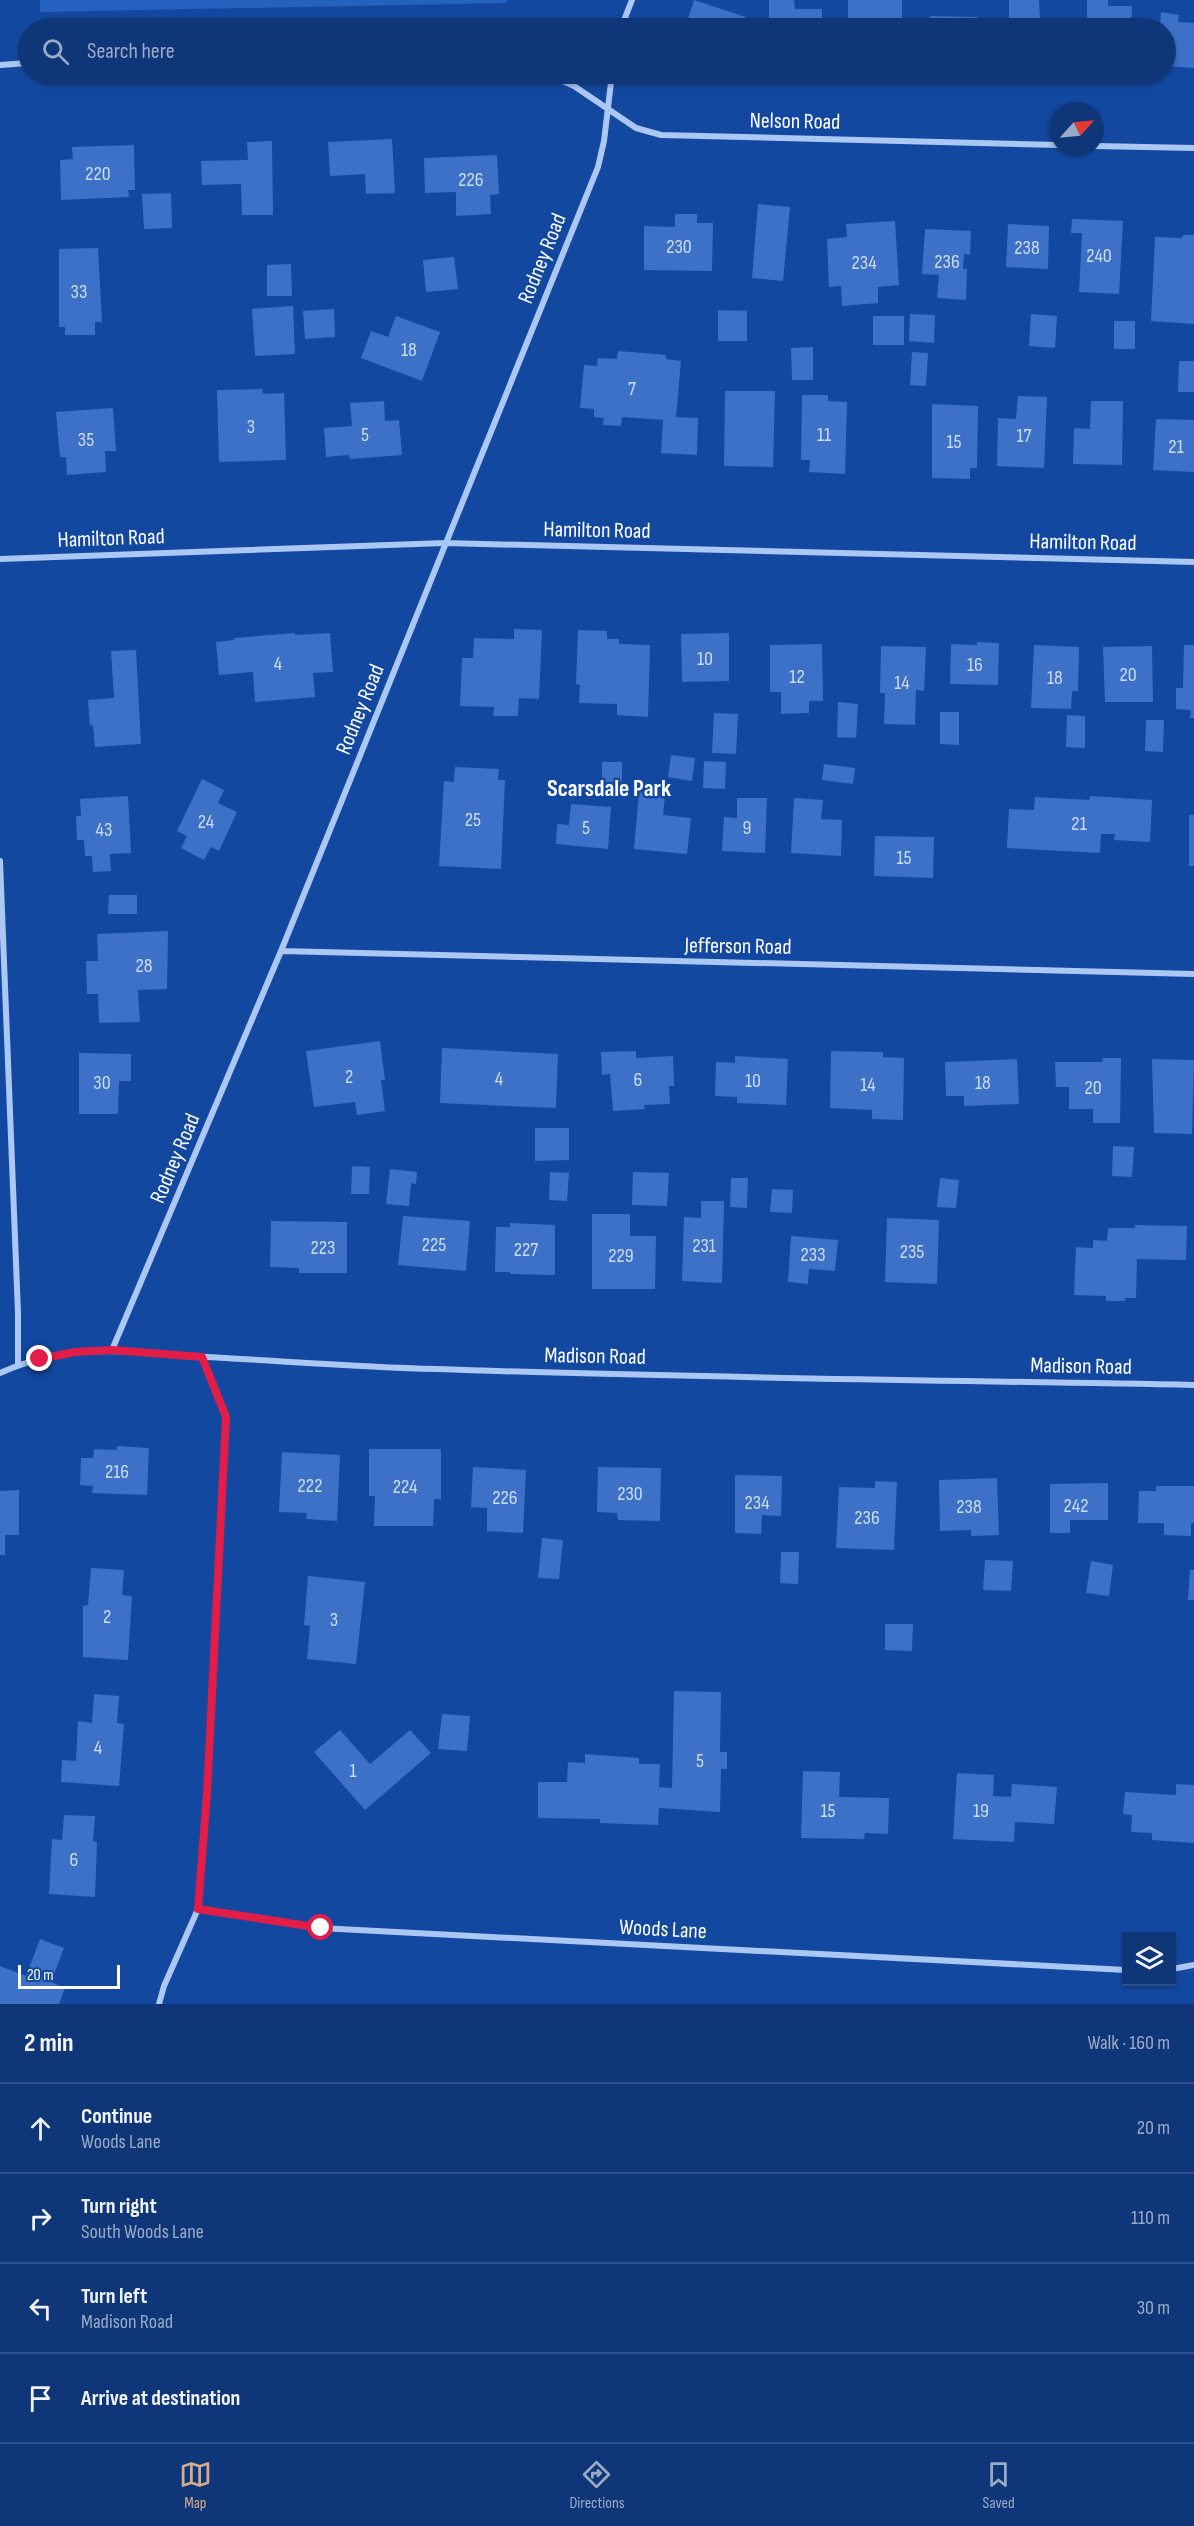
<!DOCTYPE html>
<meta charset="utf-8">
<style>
:root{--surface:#0e3678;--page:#173e7d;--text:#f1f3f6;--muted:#9babc6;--line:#2e508a;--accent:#d6ab8b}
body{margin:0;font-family:"Sofia Sans Condensed",sans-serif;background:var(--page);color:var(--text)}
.controls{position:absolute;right:18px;bottom:18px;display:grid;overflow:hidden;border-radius:0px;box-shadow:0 2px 4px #0004}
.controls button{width:54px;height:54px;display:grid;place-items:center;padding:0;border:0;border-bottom:2px solid var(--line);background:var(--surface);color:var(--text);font:30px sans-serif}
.compass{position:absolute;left:1050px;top:102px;width:54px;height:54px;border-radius:50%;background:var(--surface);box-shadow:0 2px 4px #0004;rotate:63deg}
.scale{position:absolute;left:18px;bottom:15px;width:102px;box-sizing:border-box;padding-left:6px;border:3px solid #fff;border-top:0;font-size:16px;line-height:21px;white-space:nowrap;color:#fff;-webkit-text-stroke:4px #1348a0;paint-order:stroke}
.stop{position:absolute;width:18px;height:18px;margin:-14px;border:4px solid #e11d48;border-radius:50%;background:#fff}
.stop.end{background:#e11d48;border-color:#fff;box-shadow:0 2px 6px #0008}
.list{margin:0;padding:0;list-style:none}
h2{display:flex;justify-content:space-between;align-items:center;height:78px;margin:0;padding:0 24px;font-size:26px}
h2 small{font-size:20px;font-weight:400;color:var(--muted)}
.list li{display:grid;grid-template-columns:39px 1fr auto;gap:18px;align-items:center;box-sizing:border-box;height:90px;padding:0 24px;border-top:2px solid var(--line)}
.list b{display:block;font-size:22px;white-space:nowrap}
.list p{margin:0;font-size:20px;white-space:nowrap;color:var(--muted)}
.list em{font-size:20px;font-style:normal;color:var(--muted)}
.icon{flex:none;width:33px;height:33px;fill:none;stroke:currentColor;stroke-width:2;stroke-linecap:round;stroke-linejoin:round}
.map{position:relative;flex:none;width:1194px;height:2004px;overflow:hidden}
.search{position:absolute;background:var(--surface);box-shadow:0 2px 4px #0004;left:18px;right:18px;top:18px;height:66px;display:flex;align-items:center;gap:15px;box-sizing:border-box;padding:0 21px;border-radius:33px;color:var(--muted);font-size:22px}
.sheet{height:438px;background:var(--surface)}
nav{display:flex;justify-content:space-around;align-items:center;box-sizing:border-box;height:84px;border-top:2px solid var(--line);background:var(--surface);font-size:16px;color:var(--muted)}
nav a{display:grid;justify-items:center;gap:3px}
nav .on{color:var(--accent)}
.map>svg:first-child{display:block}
.green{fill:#2561be}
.building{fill:#3c71c7}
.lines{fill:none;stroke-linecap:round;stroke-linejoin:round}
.minor{stroke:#abc8f4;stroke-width:6}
.route{stroke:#e11d48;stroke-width:8}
.labels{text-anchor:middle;stroke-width:5;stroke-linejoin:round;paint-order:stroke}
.number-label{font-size:20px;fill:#cedcf1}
.street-label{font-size:22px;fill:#fff;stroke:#1348a0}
.neighbourhood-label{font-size:24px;font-weight:bold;fill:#fff;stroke:#1348a0}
</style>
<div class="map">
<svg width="1194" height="2004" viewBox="0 0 1194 2004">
<rect width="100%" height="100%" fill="#1348a0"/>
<!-- green -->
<path class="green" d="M40 0H507V3L40 12Z"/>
<!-- building -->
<path class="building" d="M694 0 746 17 742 28H685Z
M769 0H794L795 9H822V28H769Z
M848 0H902V28H848Z
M1009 0H1039L1040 18H1053V28H1009Z
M1087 0H1108V6H1132L1131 28H1087Z
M1161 12 1179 15 1178 22 1194 23V68L1166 66V28H1160Z
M930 16 977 17V28H930Z
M392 139 395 193 366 194 365 174 330 176 328 142Z
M272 141 273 215H242L241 184 202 185 201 161 248 160 247 142Z
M134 145 135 190H128L129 197 61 200 60 160 73 159 72 147Z
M497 155 499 194 490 195 491 214 456 216V192L425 193 424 158Z
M171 193 172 228 144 229 142 194Z
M758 204 790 207 783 281 752 278Z
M675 214H697V223H713L712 271 644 270V226L675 227Z
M1072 219 1123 221 1119 294 1079 292 1082 233H1071Z
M895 221 899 285 878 287V303L842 306 841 286 829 287 827 239 847 237 846 224Z
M1008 224 1049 226 1048 269 1006 267Z
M925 229 971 231 970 255 964 254 963 269H967L966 300 937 298 939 275 922 274Z
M1183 235H1194V324L1151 321 1155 237 1182 238Z
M98 248 102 322H95V335H65V327H59V249Z
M454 257 458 289 426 292 423 260Z
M291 264 292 296H267V265Z
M293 306 295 354 255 356 252 309Z
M334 309 335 337 305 339 303 311Z
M718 310 747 311V341H718Z
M910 314 935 315 934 343 909 341Z
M1031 314 1057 316 1055 348 1029 346Z
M396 316 440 332 422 381 361 358 371 331 388 337Z
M873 316H904V345H873Z
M1114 321H1135V349H1114Z
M813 347V380H792L791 348Z
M618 351 666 355V359L681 361 676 417 698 418 697 455 661 453 663 420 622 417 621 426 603 425 604 418 594 417V409L580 408 584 365 597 366 598 358 617 359Z
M912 352 928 353 926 386 910 385Z
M1179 361H1194V392H1178Z
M262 389 263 394 284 393 286 460 219 462 217 390Z
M725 391H775L773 467 724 466Z
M802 395H828V401L847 402 845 474 809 472 810 460H801Z
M1018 396 1047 397 1044 468 997 466 998 418 1016 419Z
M384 401 385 421 399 420 402 455 350 459 349 455 326 457 324 428 352 426 350 403Z
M1091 401H1123L1122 465 1073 464 1074 428 1090 429Z
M932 404 978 406 977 468H970V479L932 478Z
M113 408 116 451H105L106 472 67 475 66 457H60L56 412Z
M1156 419 1194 420V472L1153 470Z
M514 629 542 630 539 699 519 698 518 716H493L494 707 460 706 462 658H473L474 638 514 639Z
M578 630 607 631V639H619V644L650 645 648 717 617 715V704L579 703 580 685 576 684Z
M295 633V635L330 633 333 672 313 673 315 697 255 702 253 672 219 675 216 642 234 640V638Z
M729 633V681L682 682 681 634Z
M977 642 999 643 998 685 950 684 951 644 977 645Z
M822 644 823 701H809V713L781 714V692H770V645Z
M1034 645 1079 647 1078 691H1072L1071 709 1031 708Z
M1184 645H1194V718H1190L1191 710 1176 709V688H1183Z
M881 646 926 647 924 691 916 690 915 725 884 724 885 693H880Z
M1152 646 1153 702H1105L1103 647Z
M136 650 141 744 95 747 93 725 90 726 88 700 114 698 111 651Z
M838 702 858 704 856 738 837 737Z
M940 712H959V745L940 744Z
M714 713 738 714 736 754 712 753Z
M1067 715 1085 716V748L1066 747Z
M1146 720H1164L1163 752 1145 751Z
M671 755 695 758 692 781 668 777Z
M704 761 726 762 725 789 703 788Z
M602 762H622V790H602Z
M824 764 855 768 853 784 822 780Z
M455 767 499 769 498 780H505L501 869 439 866 444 781 454 782Z
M202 779 224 790 218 803 237 812 219 851 211 847 204 860 181 848 187 836 177 831Z
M639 792 665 795 663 815 691 818 687 854 634 849Z
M128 796 131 853 110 854 111 871 93 872 92 856H85L84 840H77L76 816H81L80 799Z
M1090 796 1152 800 1150 842 1114 840 1115 834H1101L1100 853 1007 848 1009 809 1034 810 1035 797 1089 800Z
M737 798H767L765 853 722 851 724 817 737 818Z
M794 798 823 800 821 819 842 820 841 856 791 853Z
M571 804 611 807 608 849 556 844 557 824 569 825Z
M1189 815H1194V866H1189Z
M875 836 934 837 933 878 874 876Z
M109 895H137V914H108Z
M168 931 167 989 138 990 140 1022 99 1023 98 994H87L86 961H98L97 934Z
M380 1041 385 1080H381L385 1111 357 1115 355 1102 314 1107 306 1051Z
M442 1048 558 1054 556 1108 440 1103Z
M636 1051V1058L673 1056 674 1086H669L670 1104 644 1105 645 1109 613 1111 610 1074 602 1075 601 1052Z
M831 1051 883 1052V1057L904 1058 903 1120 872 1119V1110L830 1108Z
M79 1053 131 1054V1081H119L118 1114H79Z
M735 1056 788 1059 786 1105 737 1103V1097L715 1096 716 1062 735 1063Z
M1103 1058H1121L1120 1123H1093V1109H1069V1087H1056L1055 1062H1102Z
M1017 1059 1019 1104 964 1106V1096H946L945 1062Z
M1152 1059 1194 1060 1192 1134 1154 1133Z
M535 1128H569V1160L535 1161Z
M1113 1146 1134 1147 1132 1177 1112 1176Z
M352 1166 370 1167 369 1194H351Z
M390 1169 417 1172 416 1184 411 1183 409 1206 386 1204Z
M550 1172 569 1173 567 1201 549 1200Z
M633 1172 669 1173 667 1206 632 1205Z
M731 1178H748L747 1208 730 1207Z
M940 1178 959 1180 956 1208 937 1207Z
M772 1189 793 1190 792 1213 770 1212Z
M701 1201H724L722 1283 682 1281 684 1217 701 1218Z
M592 1214H630V1236H656L655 1289H592Z
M403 1216 470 1221 466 1271 398 1265Z
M887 1218 939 1220 937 1284 885 1282Z
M271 1221 347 1222V1273H299V1268L270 1267Z
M510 1223 555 1225V1275L510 1274V1272H495L496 1227H510Z
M1135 1225 1187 1226 1186 1260 1137 1259 1136 1298H1125V1301H1106V1296L1074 1295 1076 1247 1093 1248V1240L1107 1241 1108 1228H1135Z
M791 1236 838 1240 835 1271 809 1269 808 1284 788 1282Z
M117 1446 149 1448 147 1495 92 1493 93 1486 80 1485 81 1458H93L94 1449 117 1450Z
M369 1449H441V1499H434L433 1526H374L375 1496H369Z
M282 1452 340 1455 337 1521 306 1519 307 1513 279 1512Z
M473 1467 526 1470 523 1533 487 1531V1508L471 1507Z
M598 1467 661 1468 660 1521 618 1520 617 1513 597 1512Z
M735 1475 782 1476 781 1516 762 1515 761 1534 735 1533Z
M997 1478 999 1535 971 1536V1530L940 1531 939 1480Z
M875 1481 897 1482 894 1550 836 1548 839 1487 875 1488Z
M1108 1483V1520H1070V1533H1050V1484Z
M1156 1486H1194V1523H1191V1536L1164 1535V1523H1138L1139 1491H1156Z
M19 1490V1535H5V1555H0V1491Z
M542 1538 563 1540 559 1579 538 1578Z
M781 1552H799L798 1584 780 1583Z
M985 1560 1013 1561 1011 1591 983 1590Z
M1091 1561 1113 1565 1109 1596 1086 1593Z
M91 1568 124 1570 122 1595 132 1596 128 1660 83 1657V1606L88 1605Z
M1190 1570H1194V1600H1188Z
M308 1576 365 1582 356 1664 307 1659 310 1626 304 1625Z
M885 1624H913L912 1651 885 1650Z
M674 1691 721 1692 720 1752H727V1769H721L720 1812 659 1808 658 1825 600 1823V1819L538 1818V1782H567L568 1762 585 1763V1754L639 1758V1764H660L659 1787 672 1788Z
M94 1694 119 1696 117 1723 124 1724 119 1786 61 1782 62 1760 76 1761 78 1721 92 1723Z
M442 1714 470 1716 467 1751 438 1749Z
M340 1730 370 1764 410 1730 431 1753 365 1810 314 1752Z
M803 1771 840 1772 839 1797 889 1798 888 1834 865 1833 864 1839 801 1838Z
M957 1773 994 1775 993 1796 1011 1797 1012 1784 1057 1787 1054 1824 1015 1822 1014 1842 953 1839Z
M1176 1784 1194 1785V1843L1152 1840V1833L1131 1832 1132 1815 1123 1814 1125 1792 1176 1795Z
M64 1815 95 1816 93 1841 97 1842 95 1897 49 1894 52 1839 62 1840Z
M40 1939 64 1948 51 1982 65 1988 59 2004H0V1966L26 1976Z"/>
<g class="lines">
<!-- minor -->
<path class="minor" d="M621 28 632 0
M0 65 28 63
M547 74 574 86 636 128 661 135 1059 145
M1095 146 1194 148
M0 559 445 543 1194 562
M0 861 18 1313V1365
M281 951 1194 974
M112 1350 281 951 598 167 604 141 612 74
M0 1373C75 1340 130 1353 207 1357 283 1361 359 1367 436 1369 688 1378 941 1380 1194 1385
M198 1909 320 1928 1126 1970
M1172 1969 1194 1965
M159 2004 164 1986 198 1909 207 1793 226 1417 202 1357"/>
</g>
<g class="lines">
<!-- route -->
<path class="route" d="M40 1359 75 1352 112 1350 202 1357 226 1417 207 1793 198 1909 321 1928"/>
</g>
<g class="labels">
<!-- number labels -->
<g class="number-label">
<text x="98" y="180">220</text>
<text x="471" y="186">226</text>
<text x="679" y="253">230</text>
<text x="1027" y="254">238</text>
<text x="1099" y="262">240</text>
<text x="947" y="268">236</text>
<text x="864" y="269">234</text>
<text x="79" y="298">33</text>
<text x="409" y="356">18</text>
<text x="632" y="395">7</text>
<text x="251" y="433">3</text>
<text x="365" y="441">5</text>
<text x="824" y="441">11</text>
<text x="1024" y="442">17</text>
<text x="86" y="446">35</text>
<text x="954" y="448">15</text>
<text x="1176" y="453">21</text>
<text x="705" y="665">10</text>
<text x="278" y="670">4</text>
<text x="975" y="671">16</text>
<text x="1128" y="681">20</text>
<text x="797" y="683">12</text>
<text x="1055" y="684">18</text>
<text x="902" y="689">14</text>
<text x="473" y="826">25</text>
<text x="206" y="828">24</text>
<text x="1079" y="830">21</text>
<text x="586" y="834">5</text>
<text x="747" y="834">9</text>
<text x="104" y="836">43</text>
<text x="904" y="864">15</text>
<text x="144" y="972">28</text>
<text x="349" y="1083">2</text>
<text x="499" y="1085">4</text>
<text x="638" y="1086">6</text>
<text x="753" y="1087">10</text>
<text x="102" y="1089">30</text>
<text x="983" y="1089">18</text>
<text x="868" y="1091">14</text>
<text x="1093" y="1094">20</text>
<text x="434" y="1251">225</text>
<text x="704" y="1252">231</text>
<text x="323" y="1254">223</text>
<text x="526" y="1256">227</text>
<text x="912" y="1258">235</text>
<text x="813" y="1261">233</text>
<text x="621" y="1262">229</text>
<text x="117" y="1478">216</text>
<text x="310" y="1492">222</text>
<text x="405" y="1493">224</text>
<text x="630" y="1500">230</text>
<text x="505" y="1504">226</text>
<text x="757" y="1509">234</text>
<text x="1076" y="1512">242</text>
<text x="969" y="1513">238</text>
<text x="867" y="1524">236</text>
<text x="107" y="1623">2</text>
<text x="334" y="1626">3</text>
<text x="98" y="1754">4</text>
<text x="700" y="1767">5</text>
<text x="353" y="1777">1</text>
<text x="828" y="1817">15</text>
<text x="981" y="1817">19</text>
<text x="74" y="1866">6</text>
</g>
<!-- street labels -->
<g class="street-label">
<text transform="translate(795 120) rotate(1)" y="8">Nelson Road</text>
<text transform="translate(541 258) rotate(-68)" y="8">Rodney Road</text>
<text transform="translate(597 529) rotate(1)" y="8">Hamilton Road</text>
<text transform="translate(111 537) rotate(-2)" y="8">Hamilton Road</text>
<text transform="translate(1083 541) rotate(1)" y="8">Hamilton Road</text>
<text transform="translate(359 709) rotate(-68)" y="8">Rodney Road</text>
<text transform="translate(738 945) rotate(1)" y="8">Jefferson Road</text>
<text transform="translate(174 1158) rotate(-67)" y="8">Rodney Road</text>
<text transform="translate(595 1355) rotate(1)" y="8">Madison Road</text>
<text transform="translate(1081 1365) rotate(1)" y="8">Madison Road</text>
<text transform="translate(663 1928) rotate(3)" y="8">Woods Lane</text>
</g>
<!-- neighbourhood labels -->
<g class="neighbourhood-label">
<text x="609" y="796">Scarsdale Park</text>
</g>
</g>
</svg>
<div class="controls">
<button><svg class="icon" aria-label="layers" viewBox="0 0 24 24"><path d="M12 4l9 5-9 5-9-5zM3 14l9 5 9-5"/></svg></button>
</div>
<svg class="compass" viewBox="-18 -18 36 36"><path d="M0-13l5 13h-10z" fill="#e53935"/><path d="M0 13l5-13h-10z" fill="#9babc6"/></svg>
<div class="scale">20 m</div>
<div class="stop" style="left:321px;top:1928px"></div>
<div class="stop end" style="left:40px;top:1359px"></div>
<div class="search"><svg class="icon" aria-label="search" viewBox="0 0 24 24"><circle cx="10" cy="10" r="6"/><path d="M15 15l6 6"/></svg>Search here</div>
</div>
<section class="sheet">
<h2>2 min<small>Walk · 160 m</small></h2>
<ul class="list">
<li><svg class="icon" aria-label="ahead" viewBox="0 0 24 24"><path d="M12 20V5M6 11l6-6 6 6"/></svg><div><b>Continue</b><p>Woods Lane</p></div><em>20 m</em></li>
<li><svg class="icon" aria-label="right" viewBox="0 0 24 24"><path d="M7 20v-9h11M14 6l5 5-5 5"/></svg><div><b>Turn right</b><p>South Woods Lane</p></div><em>110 m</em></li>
<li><svg class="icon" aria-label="left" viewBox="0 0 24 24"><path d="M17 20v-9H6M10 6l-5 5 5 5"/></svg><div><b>Turn left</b><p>Madison Road</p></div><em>30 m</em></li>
<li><svg class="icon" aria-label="arrive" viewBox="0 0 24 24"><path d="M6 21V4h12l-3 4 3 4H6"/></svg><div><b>Arrive at destination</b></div></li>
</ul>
</section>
<nav>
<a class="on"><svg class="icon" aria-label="map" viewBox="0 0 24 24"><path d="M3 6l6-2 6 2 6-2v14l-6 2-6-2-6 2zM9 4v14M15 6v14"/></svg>Map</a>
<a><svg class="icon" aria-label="directions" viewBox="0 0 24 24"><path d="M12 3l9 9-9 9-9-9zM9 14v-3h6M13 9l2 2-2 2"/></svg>Directions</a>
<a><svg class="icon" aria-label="saved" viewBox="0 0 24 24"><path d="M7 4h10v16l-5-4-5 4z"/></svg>Saved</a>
</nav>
